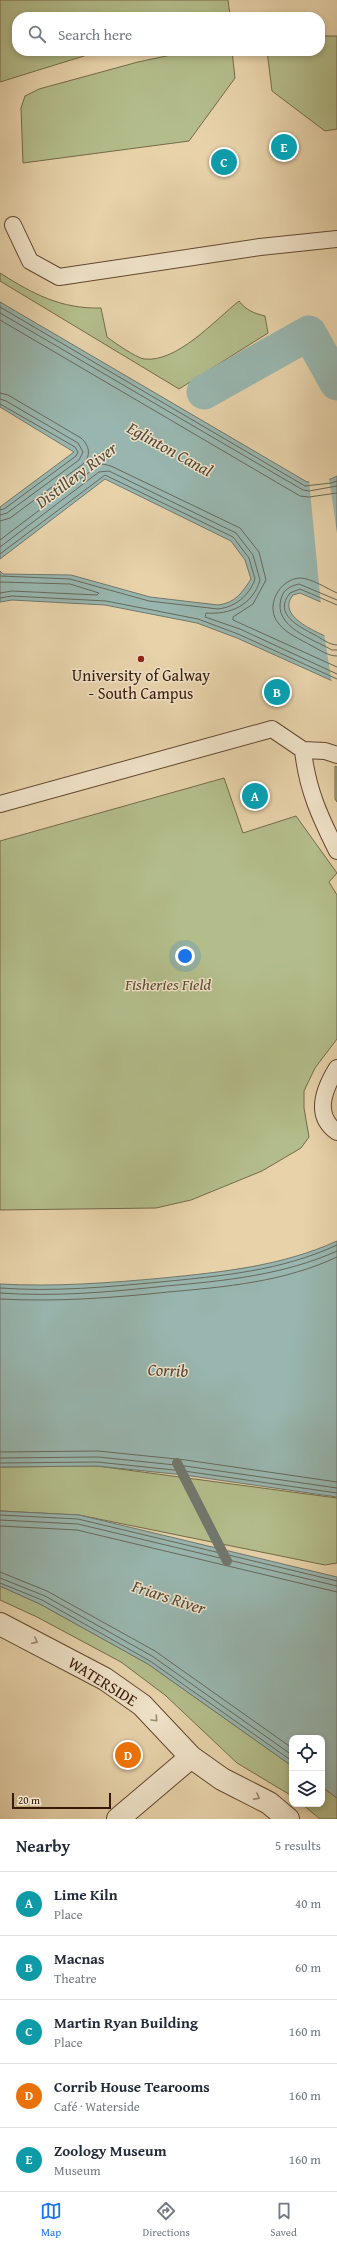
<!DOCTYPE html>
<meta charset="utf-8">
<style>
:root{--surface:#fff;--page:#f6f6f7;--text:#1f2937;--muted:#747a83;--line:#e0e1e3;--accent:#1a73e8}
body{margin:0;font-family:"Gentium Book Plus",serif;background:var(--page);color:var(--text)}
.controls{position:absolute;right:12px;bottom:12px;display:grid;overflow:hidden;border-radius:8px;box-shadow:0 2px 6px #0003}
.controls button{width:36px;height:36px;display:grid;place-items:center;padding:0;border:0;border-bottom:1px solid var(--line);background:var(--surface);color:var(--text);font:20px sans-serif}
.scale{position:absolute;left:12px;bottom:10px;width:99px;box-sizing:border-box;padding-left:4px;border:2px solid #371907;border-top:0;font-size:11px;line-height:14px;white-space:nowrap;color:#371907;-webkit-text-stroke:3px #efe2c8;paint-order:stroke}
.you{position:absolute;left:185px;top:956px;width:14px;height:14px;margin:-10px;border:3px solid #fff;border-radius:50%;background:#1a73e8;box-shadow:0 0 0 6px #1a73e833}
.badge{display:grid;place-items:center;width:26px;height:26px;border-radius:50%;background:var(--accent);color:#fff;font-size:13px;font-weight:700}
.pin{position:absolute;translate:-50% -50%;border:2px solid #fff;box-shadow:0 1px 4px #0006}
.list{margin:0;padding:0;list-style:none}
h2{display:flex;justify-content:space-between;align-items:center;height:52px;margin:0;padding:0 16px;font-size:17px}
h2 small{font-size:13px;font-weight:400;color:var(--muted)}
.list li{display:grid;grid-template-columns:26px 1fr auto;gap:12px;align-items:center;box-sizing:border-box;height:64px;padding:0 16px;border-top:1px solid var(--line)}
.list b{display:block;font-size:15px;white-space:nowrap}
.list p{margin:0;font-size:13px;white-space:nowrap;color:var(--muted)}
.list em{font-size:13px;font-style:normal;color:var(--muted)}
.icon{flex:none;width:22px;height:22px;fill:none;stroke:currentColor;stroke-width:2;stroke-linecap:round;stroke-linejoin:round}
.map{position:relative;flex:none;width:337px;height:1819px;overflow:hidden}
.search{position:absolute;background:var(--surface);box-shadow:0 2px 6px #0003;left:12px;right:12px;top:12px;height:44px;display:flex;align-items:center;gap:10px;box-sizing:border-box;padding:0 14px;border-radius:16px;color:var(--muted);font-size:15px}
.sheet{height:372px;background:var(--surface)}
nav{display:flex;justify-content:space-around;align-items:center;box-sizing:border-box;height:56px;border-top:1px solid var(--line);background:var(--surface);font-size:11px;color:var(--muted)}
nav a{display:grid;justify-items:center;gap:2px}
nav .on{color:var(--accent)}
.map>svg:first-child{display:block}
.green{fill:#b3bd8b;stroke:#756b49}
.water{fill:#98b6af;stroke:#71776c}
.pier{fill:#e7d2aa}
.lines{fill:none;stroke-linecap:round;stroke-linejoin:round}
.shore{stroke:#68685b;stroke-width:1}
.stream{stroke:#71776c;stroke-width:10}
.canal{stroke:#98b6af;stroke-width:35}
.lane-casing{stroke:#634730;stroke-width:18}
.street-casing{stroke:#634730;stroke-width:24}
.lane{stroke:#efe2c8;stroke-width:16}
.street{stroke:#efe2c8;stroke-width:22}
.oneway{stroke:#9c8871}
.poi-dot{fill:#8f2418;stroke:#efe2c8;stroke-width:1.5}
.labels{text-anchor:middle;stroke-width:3;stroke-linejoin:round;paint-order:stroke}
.poi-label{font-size:16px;fill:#371907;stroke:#efe2c8}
.park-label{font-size:16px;font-style:italic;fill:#5c4a2f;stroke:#efe2c8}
.street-label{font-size:16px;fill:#371907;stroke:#efe2c8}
.water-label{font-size:17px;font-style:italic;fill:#544839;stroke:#efe2c8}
</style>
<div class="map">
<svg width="337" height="1819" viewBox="0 0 337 1819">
<rect width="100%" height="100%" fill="#e7d2aa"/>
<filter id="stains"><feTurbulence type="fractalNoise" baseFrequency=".005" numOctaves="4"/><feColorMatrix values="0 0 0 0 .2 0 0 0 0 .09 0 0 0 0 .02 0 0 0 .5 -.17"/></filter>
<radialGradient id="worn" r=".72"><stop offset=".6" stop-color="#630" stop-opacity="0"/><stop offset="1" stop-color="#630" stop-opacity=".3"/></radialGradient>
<!-- green -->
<path class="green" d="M0 0H228L230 15 222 17H17V51H100L0 82Z
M320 36H337V129L325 131 272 91 267 51H320Z
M190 51H232L235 78 189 141 23 163 21 108 25 96 39 89 138 62Z
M0 273C33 294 61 309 101 308L107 337C115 343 135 357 144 359 177 363 215 320 239 301 246 310 253 313 265 316L268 333 179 389 0 281Z
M335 766 337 767V802L335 799Z
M224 778 243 833 296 816 337 873 329 882 337 895V1039L315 1068 304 1091V1108L309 1137 301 1148 262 1171 191 1200 156 1208 0 1210V841Z
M97 1466 337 1498V1563L325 1565 79 1515 0 1511V1467Z
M0 1586 40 1604 148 1664 292 1766V1796L237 1763 165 1695 121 1662 37 1617 0 1600Z
M322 1787 337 1798V1819H320L302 1804H322Z"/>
<!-- water -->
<path class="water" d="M0 302 307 482 331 479 337 476V609L300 593 293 595C275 618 321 633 337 642V683L237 638 197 623 105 605 12 600 0 602V571L3 574 71 575 150 597 218 605C235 603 242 593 251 579L245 560 231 541 105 479 0 559V507L74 452 0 407Z
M337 1241V1497L184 1475 97 1466 0 1467V1284C54 1287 109 1283 163 1278 223 1272 282 1266 337 1241Z
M0 1511 79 1515 337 1577V1798L322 1787V1738H292V1766L148 1664 40 1604 0 1586Z"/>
<!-- pier -->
<path class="pier" d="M329 478 337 533V611L321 605 309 480Z
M324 633 337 640V685L332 684Z"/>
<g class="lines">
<!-- shore -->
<path class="shore" d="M0 307 305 486 331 483 337 481
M0 313 303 490 309 491 337 486
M0 320 300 496 309 497 337 493
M0 393 8 395 81 438C90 446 91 456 83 464L10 518 0 521
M0 399 6 401 78 443 83 452 79 460 7 513 0 515
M0 404 75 447 78 452 76 456 4 509 0 510
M0 540 96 467 103 464 111 466 240 528 259 552 266 580 253 604 233 617V620L337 667
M0 547 99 472 109 471 236 533 253 555 260 580C253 605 230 615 206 613L205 617 240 629 337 674
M0 554 105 475 233 537 249 558 255 579C249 596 235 607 218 609L149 601 70 579 0 576
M0 582 70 584 99 593 97 595 12 591 0 593
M337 593C326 588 311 578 300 578 279 579 264 607 279 624 287 634 300 639 312 646 320 650 328 656 337 656
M0 598 12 596 106 601 198 619 238 634 337 679
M337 600 299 584C290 586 283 590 281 599 273 627 313 639 332 650H337
M337 605 300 589 290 593C273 614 298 626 315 635 321 638 329 645 337 645
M0 1288C53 1292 108 1287 160 1282 221 1276 281 1271 337 1245
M0 1293C55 1297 111 1292 166 1286 224 1281 284 1275 337 1251
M0 1299C56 1302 112 1298 168 1292 225 1287 284 1282 337 1257
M0 1452 98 1451 186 1460 337 1482
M0 1458 98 1457 185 1466 337 1488
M0 1463 97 1462 184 1471 337 1493
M0 1515 78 1519 337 1581
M0 1520 78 1524 337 1586
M0 1526 77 1530 337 1592
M0 1572 47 1591 155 1651 292 1748
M0 1578 45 1596 152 1656 292 1755
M0 1583 42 1600 150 1661 292 1761"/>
<!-- stream -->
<path class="stream" d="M177 1463 227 1561"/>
<!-- canal -->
<path class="canal" d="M204 392 309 333 337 383"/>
<defs>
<path id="lane" d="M13 225 30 261 59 277 260 247 337 239
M303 750C307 789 320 817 337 851
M0 804 272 729 303 750 325 751 337 755
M337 1068C324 1089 313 1115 337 1132"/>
<path id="street" d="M0 1624 105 1679 142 1705 191 1757 222 1779 269 1803 288 1819
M118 1819 191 1757"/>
</defs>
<!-- lane casing -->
<use href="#lane" class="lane-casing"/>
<!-- street casing -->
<use href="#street" class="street-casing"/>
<!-- lane -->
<use href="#lane" class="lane"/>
<!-- street -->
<use href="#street" class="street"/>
</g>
<!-- one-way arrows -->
<defs><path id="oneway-chevron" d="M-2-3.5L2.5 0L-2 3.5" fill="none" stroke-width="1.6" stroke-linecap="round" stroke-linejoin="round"/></defs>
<g class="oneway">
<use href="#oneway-chevron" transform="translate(35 1641) rotate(27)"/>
<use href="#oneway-chevron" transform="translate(155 1719) rotate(47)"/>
<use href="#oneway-chevron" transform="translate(257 1797) rotate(28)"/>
</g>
<!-- markers -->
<circle class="poi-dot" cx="141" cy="659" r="4"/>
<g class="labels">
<!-- poi labels -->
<g class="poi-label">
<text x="141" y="681">University of Galway<tspan x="141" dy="18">- South Campus</tspan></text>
</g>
<!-- park labels -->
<g class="park-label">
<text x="168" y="990">Fisheries Field</text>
</g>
<!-- street labels -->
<g class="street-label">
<text transform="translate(103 1681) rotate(32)" y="6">WATERSIDE</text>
</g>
<!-- water labels -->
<g class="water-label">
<text transform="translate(170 449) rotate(29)" y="6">Eglinton Canal</text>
<text transform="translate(76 475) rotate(-37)" y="6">Distillery River</text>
<text transform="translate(168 1370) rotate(2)" y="6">Corrib</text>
<text transform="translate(169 1597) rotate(18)" y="6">Friars River</text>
</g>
</g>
<rect width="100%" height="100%" filter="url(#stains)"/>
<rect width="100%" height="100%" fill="url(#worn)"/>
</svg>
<div class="controls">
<button><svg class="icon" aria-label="locate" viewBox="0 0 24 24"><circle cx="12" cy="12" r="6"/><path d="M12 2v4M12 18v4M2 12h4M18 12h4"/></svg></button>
<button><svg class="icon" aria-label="layers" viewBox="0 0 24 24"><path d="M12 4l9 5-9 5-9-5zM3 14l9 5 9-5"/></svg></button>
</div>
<div class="scale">20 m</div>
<div class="you"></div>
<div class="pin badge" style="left:255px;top:796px;background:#0f9aa8">A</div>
<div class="pin badge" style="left:277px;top:692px;background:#0f9aa8">B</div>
<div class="pin badge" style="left:224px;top:162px;background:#0f9aa8">C</div>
<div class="pin badge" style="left:128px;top:1755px;background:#e8710a">D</div>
<div class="pin badge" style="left:284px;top:147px;background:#0f9aa8">E</div>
<div class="search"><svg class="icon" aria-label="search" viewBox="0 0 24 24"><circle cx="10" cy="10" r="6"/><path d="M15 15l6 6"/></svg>Search here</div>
</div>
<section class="sheet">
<h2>Nearby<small>5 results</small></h2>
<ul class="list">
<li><span class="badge" style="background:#0f9aa8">A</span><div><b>Lime Kiln</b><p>Place</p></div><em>40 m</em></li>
<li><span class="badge" style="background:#0f9aa8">B</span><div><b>Macnas</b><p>Theatre</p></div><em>60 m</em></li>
<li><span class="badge" style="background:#0f9aa8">C</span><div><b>Martin Ryan Building</b><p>Place</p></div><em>160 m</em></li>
<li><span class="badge" style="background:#e8710a">D</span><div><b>Corrib House Tearooms</b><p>Café · Waterside</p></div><em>160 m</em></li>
<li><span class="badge" style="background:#0f9aa8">E</span><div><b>Zoology Museum</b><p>Museum</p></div><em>160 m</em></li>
</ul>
</section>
<nav>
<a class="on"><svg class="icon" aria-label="map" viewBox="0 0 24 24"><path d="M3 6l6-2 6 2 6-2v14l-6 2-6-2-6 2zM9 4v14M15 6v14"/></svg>Map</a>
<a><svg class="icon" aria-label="directions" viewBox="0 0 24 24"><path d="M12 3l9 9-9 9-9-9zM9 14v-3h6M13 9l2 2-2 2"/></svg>Directions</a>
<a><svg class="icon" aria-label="saved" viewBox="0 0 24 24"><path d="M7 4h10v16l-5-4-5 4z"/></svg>Saved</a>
</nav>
